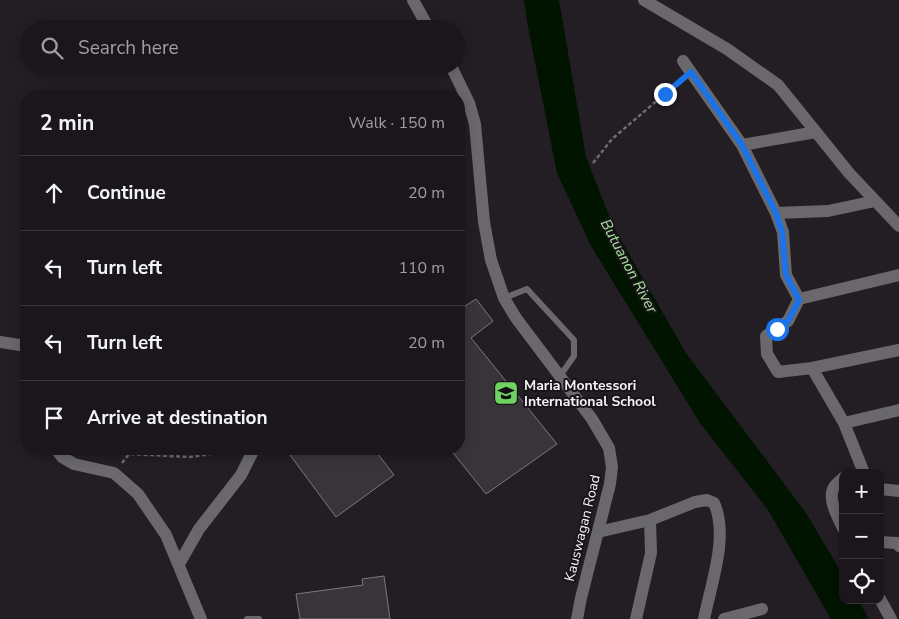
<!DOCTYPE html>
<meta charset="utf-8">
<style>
:root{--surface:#1a161b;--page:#231f24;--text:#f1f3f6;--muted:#9f9fa3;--line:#38353a}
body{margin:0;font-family:"Nunito Sans",sans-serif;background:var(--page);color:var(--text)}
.controls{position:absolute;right:15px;bottom:15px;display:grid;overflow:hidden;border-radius:10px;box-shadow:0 2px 12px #0003}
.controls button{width:45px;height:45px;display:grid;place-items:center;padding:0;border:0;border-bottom:1px solid var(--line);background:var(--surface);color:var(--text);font:25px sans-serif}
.stop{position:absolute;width:15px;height:15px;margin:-11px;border:4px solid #1a73e8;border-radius:50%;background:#fff}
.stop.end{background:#1a73e8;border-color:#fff;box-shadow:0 1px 5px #0008}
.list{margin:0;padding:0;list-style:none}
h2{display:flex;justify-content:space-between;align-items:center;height:65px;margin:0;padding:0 20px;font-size:21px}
h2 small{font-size:16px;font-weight:400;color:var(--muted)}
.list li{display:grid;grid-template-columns:32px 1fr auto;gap:15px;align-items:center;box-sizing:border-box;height:75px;padding:0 20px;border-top:1px solid var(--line)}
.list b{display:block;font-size:19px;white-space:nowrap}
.list em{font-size:16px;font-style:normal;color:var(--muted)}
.icon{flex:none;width:28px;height:28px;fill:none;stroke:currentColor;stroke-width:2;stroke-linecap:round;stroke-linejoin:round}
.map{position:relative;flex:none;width:899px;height:619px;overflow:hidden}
.search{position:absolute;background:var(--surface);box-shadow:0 2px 12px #0003;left:20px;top:20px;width:445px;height:55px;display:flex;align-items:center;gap:12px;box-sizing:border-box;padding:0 18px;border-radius:28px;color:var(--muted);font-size:19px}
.panel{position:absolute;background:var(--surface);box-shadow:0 2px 12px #0003;left:20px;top:90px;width:445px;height:365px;border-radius:20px}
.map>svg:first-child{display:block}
.water{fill:#001400}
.building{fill:#39343a;stroke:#7d787f}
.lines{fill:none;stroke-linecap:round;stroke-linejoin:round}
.path{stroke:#6e6b70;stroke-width:2.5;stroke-dasharray:4 2.5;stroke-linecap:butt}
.service{stroke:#6a686b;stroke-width:6}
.minor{stroke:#6a686b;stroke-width:12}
.tertiary{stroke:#6a686b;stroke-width:12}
.route{stroke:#1a73e8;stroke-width:6}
.labels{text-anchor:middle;stroke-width:4;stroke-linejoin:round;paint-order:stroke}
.poi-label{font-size:14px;font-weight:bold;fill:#f6f3f7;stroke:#19151a;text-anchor:start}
.street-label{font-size:14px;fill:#f6f3f7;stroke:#19151a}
.water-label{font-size:15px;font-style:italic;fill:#a5e59c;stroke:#19151a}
</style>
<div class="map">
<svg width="899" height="619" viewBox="0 0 899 619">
<rect width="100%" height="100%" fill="#221e24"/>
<!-- water -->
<path class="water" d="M524 0H559L586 157 614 228 686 353 806 513 843 575V600H858L869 619H831L768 510 700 423 591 246 557 173 528 27Z"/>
<!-- building -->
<path class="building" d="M476 299 493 321 471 338 557 444 486 494 450 449H459V310Z
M298 449H374L394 475 336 517 290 455Z
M384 576 390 619H300L296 594 363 585 362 579Z"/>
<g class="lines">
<!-- path -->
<path class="path" d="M593 163 612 139 680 81
M122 463 129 454 190 457 239 450"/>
<!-- service -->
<path class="service" d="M504 298 527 289 574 340V356L560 376
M247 619H259"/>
<!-- minor -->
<path class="minor" d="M644 0 727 49 778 85 816 132
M683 61 742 145 776 213 783 232 786 275 799 299
M742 145 816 132 849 173 899 226
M776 213 828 211 875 201
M899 275 799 299 788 321 766 336 767 354 778 372 812 368 899 350
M0 342 26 346
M812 368 844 423 864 473
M844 423 899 410
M56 449 62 457 74 464 114 473 138 494 166 535 201 619
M843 478C840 481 836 484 834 487 827 499 838 517 843 528
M880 489 899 491
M598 532 650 520 695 502 707 500 714 503C729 536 711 584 704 619
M880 542 897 543 899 546
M179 564 199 529 241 475 254 449
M880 599 891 619
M636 619 651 553 650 520
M724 619 762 609"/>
<!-- tertiary -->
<path class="tertiary" d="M413 0 429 29
M451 66 469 103 475 124 484 222 491 260 504 298 516 318 592 419 609 448 612 467 610 484 581 598 577 619"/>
</g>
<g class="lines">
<!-- route -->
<path class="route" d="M665 94 691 72 742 145 776 213 782 232 786 275 799 300 788 321 777 329"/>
</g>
<!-- icons -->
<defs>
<symbol id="school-square" viewBox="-11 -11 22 22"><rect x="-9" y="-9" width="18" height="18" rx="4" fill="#6ed361" stroke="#19151a"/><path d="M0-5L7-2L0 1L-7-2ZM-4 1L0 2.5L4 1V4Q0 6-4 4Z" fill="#111"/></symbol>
</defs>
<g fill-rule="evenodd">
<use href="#school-square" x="492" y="379" width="28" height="28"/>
</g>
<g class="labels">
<!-- poi labels -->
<g class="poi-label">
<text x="524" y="390">Maria Montessori<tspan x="524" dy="16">International School</tspan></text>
</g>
<!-- street labels -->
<g class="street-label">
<text transform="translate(582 528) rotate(-76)" y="5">Kauswagan Road</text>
</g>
<!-- water labels -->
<g class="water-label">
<text transform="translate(629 266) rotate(62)" y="5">Butuanon River</text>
</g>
</g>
</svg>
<div class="controls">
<button>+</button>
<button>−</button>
<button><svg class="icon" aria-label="locate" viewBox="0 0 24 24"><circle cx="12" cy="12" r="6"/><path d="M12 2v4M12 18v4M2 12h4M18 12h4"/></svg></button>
</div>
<div class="stop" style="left:777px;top:329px"></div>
<div class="stop end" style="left:665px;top:94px"></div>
<div class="search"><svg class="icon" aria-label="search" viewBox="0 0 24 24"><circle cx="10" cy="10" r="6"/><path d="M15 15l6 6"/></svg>Search here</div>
<section class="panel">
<h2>2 min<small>Walk · 150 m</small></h2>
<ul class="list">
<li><svg class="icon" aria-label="ahead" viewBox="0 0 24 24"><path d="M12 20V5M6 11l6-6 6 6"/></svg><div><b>Continue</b></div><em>20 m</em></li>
<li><svg class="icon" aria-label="left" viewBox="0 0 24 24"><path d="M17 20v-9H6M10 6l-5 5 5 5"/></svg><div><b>Turn left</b></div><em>110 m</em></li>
<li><svg class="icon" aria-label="left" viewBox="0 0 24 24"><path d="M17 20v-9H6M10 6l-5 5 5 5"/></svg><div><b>Turn left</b></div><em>20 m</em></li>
<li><svg class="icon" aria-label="arrive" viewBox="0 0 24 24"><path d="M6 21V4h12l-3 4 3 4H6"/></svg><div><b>Arrive at destination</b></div></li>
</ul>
</section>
</div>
